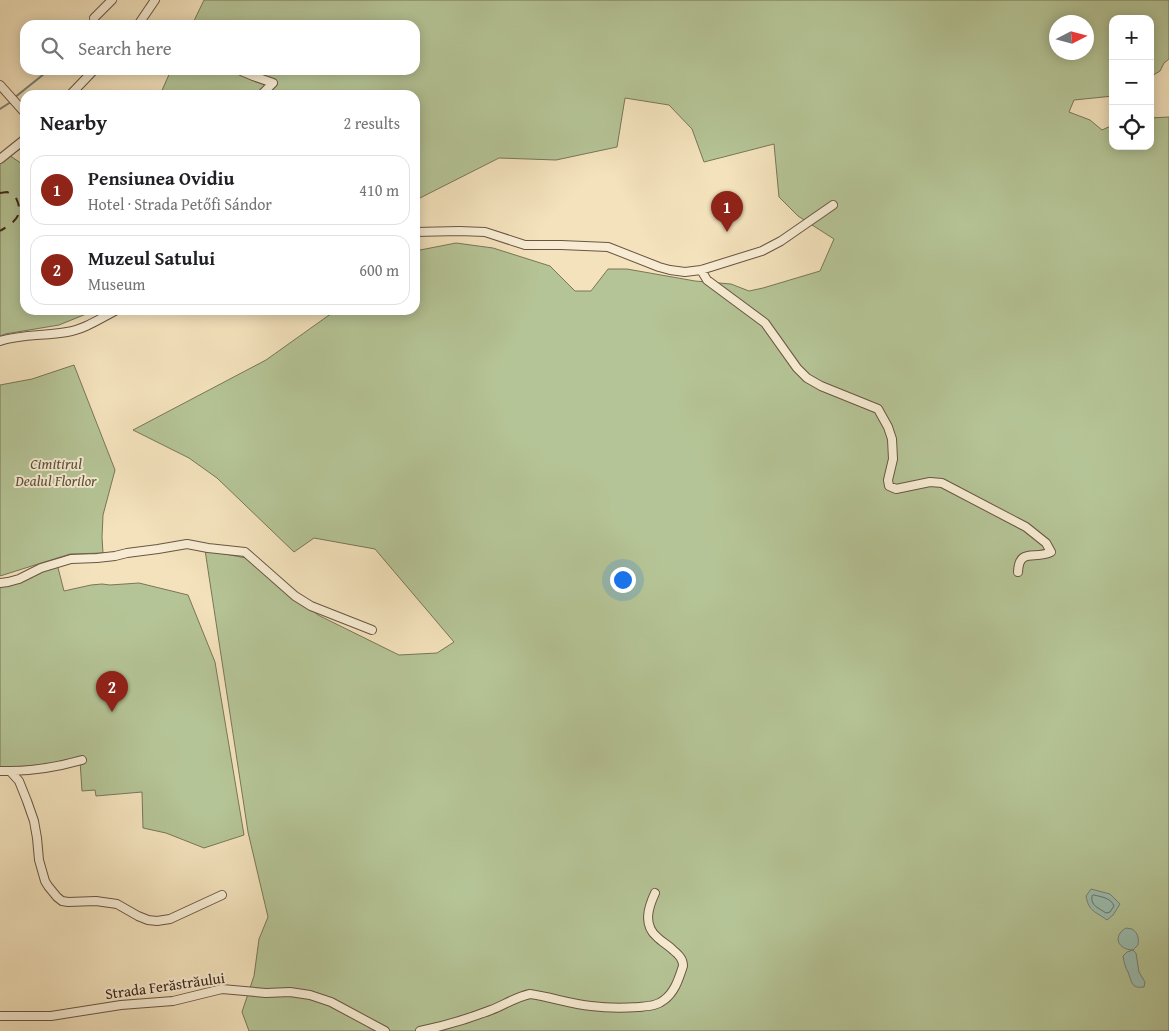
<!DOCTYPE html>
<meta charset="utf-8">
<style>
:root{--surface:#fff;--page:#f2f2f2;--text:#202124;--muted:#757577;--line:#e0e0e0;--accent:#8f2418}
body{margin:0;font-family:"Gentium Book Plus",serif;background:var(--page);color:var(--text)}
.controls{position:absolute;right:15px;top:15px;display:grid;overflow:hidden;border-radius:10px;box-shadow:0 2px 12px #0003}
.controls button{width:45px;height:45px;display:grid;place-items:center;padding:0;border:0;border-bottom:1px solid var(--line);background:var(--surface);color:var(--text);font:25px sans-serif}
.compass{position:absolute;left:1049px;top:15px;width:45px;height:45px;border-radius:50%;background:var(--surface);box-shadow:0 2px 12px #0003;rotate:84deg}
.you{position:absolute;left:622px;top:579px;width:18px;height:18px;margin:-12px;border:4px solid #fff;border-radius:50%;background:#1a73e8;box-shadow:0 0 0 8px #1a73e833}
.badge{display:grid;place-items:center;width:32px;height:32px;border-radius:50%;background:var(--accent);color:#fff;font-size:16px;font-weight:700}
.pin{position:absolute;translate:-50% -41px;filter:drop-shadow(0 1px 2px #0008)}
.pin::after{content:'';position:absolute;top:26px;width:18px;height:15px;background:inherit;clip-path:polygon(0 0,100% 0,50% 100%)}
.list{margin:0;padding:0;list-style:none}
h2{display:flex;justify-content:space-between;align-items:center;height:65px;margin:0;padding:0 20px;font-size:21px}
h2 small{font-size:16px;font-weight:400;color:var(--muted)}
.list li{display:grid;grid-template-columns:32px 1fr auto;gap:15px;align-items:center;box-sizing:border-box;height:70px;margin:0 10px 10px;padding:0 10px;border:1px solid var(--line);border-radius:15px}
.list b{display:block;font-size:19px;white-space:nowrap}
.list p{margin:0;font-size:16px;white-space:nowrap;color:var(--muted)}
.list em{font-size:16px;font-style:normal;color:var(--muted)}
.icon{flex:none;width:28px;height:28px;fill:none;stroke:currentColor;stroke-width:2;stroke-linecap:round;stroke-linejoin:round}
.map{position:relative;flex:none;width:1169px;height:1031px;overflow:hidden}
.search{position:absolute;background:var(--surface);box-shadow:0 2px 12px #0003;left:20px;top:20px;width:400px;height:55px;display:flex;align-items:center;gap:12px;box-sizing:border-box;padding:0 18px;border-radius:15px;color:var(--muted);font-size:19px}
.panel{position:absolute;background:var(--surface);box-shadow:0 2px 12px #0003;left:20px;top:90px;width:400px;height:225px;border-radius:15px}
.map>svg:first-child{display:block}
.green{fill:#b5c496;stroke:#7a7558;fill-rule:evenodd}
.water{fill:#9bbeb1;stroke:#768174}
.lines{fill:none;stroke-linecap:round;stroke-linejoin:round}
.shore{stroke:#6c7265;stroke-width:1}
.stream{stroke:#768174;stroke-width:2}
.minor-casing{stroke:#6b5542;stroke-width:10}
.minor{stroke:#f7ecd3;stroke-width:8}
.rail{stroke:#3e2619;stroke-width:2;stroke-dasharray:9 9;stroke-linecap:butt}
.labels{text-anchor:middle;stroke-width:4;stroke-linejoin:round;paint-order:stroke}
.park-label{font-size:15px;font-style:italic;fill:#5c4e38;stroke:#f7ecd3}
.street-label{font-size:15px;fill:#3e2619;stroke:#f7ecd3}
</style>
<div class="map">
<svg width="1169" height="1031" viewBox="0 0 1169 1031">
<rect width="100%" height="100%" fill="#f3e2bc"/>
<filter id="stains"><feTurbulence type="fractalNoise" baseFrequency=".004" numOctaves="4"/><feColorMatrix values="0 0 0 0 .2 0 0 0 0 .09 0 0 0 0 .02 0 0 0 .5 -.17"/></filter>
<radialGradient id="worn" r=".72"><stop offset=".6" stop-color="#630" stop-opacity="0"/><stop offset="1" stop-color="#630" stop-opacity=".3"/></radialGradient>
<!-- green -->
<path class="green" d="M204 0H1169V59L1164 63 1160 71 1150 77V19H1113V96L1074 100 1069 112 1090 120 1102 130 1113 125V146H1150V118L1169 117V1031H249L242 1012 254 976 259 939 268 917 248 832 205 550 246 558 318 615 399 655 437 653 454 642 375 549 314 538 294 552 217 478 189 458 133 430 266 360 332 313 335 310H415V251L456 243 493 248 550 266 575 291H591L608 269H627L695 281 731 284 749 291 763 288 820 271 834 239 798 216 779 197 774 144 704 162 692 129 669 105 625 98 617 147 556 160 499 158 416 200 415 199V95H160L171 70H415V25H192ZM1056 22H1086V52H1056Z
M9 155 25 166V310H96L59 325 5 334 0 336V163Z
M74 365 115 470 103 515 102 537 103 553 70 554 0 576V385L32 379Z
M57 564 64 591 91 585 102 584 110 585 139 583 188 595 215 662 244 835 204 848 166 833 143 828 142 792 96 796 95 790 82 791 80 761 11 770 0 768V587Z"/>
<!-- water -->
<path class="water" d="M1091 889 1110 894 1120 904 1113 915 1107 920C1095 911 1089 912 1086 896Z
M1126 928 1132 929C1138 933 1139 938 1138 945L1133 950 1136 953 1139 972 1145 982 1144 987C1131 989 1132 982 1128 972 1125 967 1124 962 1123 956L1127 952 1133 950C1118 950 1112 936 1126 928Z"/>
<g class="lines">
<!-- shore -->
<path class="shore" d="M1094 895C1102 897 1111 898 1114 906L1110 912 1106 913C1099 908 1090 906 1092 896Z"/>
<!-- stream -->
<path class="stream" d="M93 25 99 18
M14 98 49 70
M0 109 11 102"/>
<defs>
<path id="minor" d="M94 18 112 0
M138 25 155 0
M239 70 253 76 273 83 261 95
M0 85 25 113
M70 95 94 70
M0 159 25 139
M415 232 459 231 485 232 525 245H561L608 247 659 267 670 270 685 272 701 270 762 251 781 241 833 205
M701 270 707 280 765 323 797 368 807 378 821 386 878 409 888 427 892 439 893 459 888 480 889 486 896 489 930 482 942 483 1026 527 1046 543 1051 552C1035 560 1019 547 1018 572
M0 341C21 334 45 336 67 332 85 329 101 318 117 310
M0 583 8 582 19 579 41 568 71 559 97 558 115 556 127 553 158 549 187 544 208 548 245 552 295 596 311 606 372 630
M0 771H10L19 781 27 801 34 821 37 838 39 860 45 881 48 886 57 897 62 901 68 902 96 901 117 904 138 916 148 920 157 921 170 919 222 895
M10 771C36 771 57 767 82 760
M0 1016H51L121 1005 173 1001 222 989 266 993 290 992 310 995 331 1002 385 1031
M420 1031C444 1026 468 1019 491 1010 504 1005 516 997 530 994 551 997 571 1004 591 1006 607 1008 623 1008 638 1007 648 1006 657 1006 664 1000 675 992 679 978 683 966 683 959 679 955 673 950 668 945 662 942 657 937 643 925 648 908 655 893"/>
</defs>
<!-- minor casing -->
<use href="#minor" class="minor-casing"/>
<!-- minor -->
<use href="#minor" class="minor"/>
<!-- rail -->
<path class="rail" d="M0 193 7 192 15 196C25 215 16 221 0 231"/>
</g>
<g class="labels">
<!-- park labels -->
<g class="park-label">
<text x="56" y="469">Cimitirul<tspan x="56" dy="17">Dealul Florilor</tspan></text>
</g>
<!-- street labels -->
<g class="street-label">
<text transform="translate(165 986) rotate(-8)" y="5">Strada Ferăstrăului</text>
</g>
</g>
<rect width="100%" height="100%" filter="url(#stains)"/>
<rect width="100%" height="100%" fill="url(#worn)"/>
</svg>
<div class="controls">
<button>+</button>
<button>−</button>
<button><svg class="icon" aria-label="locate" viewBox="0 0 24 24"><circle cx="12" cy="12" r="6"/><path d="M12 2v4M12 18v4M2 12h4M18 12h4"/></svg></button>
</div>
<svg class="compass" viewBox="-18 -18 36 36"><path d="M0-13l5 13h-10z" fill="#e53935"/><path d="M0 13l5-13h-10z" fill="#757577"/></svg>
<div class="you"></div>
<div class="pin badge" style="left:727px;top:232px">1</div>
<div class="pin badge" style="left:112px;top:712px">2</div>
<div class="search"><svg class="icon" aria-label="search" viewBox="0 0 24 24"><circle cx="10" cy="10" r="6"/><path d="M15 15l6 6"/></svg>Search here</div>
<section class="panel">
<h2>Nearby<small>2 results</small></h2>
<ul class="list">
<li><span class="badge">1</span><div><b>Pensiunea Ovidiu</b><p>Hotel · Strada Petőfi Sándor</p></div><em>410 m</em></li>
<li><span class="badge">2</span><div><b>Muzeul Satului</b><p>Museum</p></div><em>600 m</em></li>
</ul>
</section>
</div>
